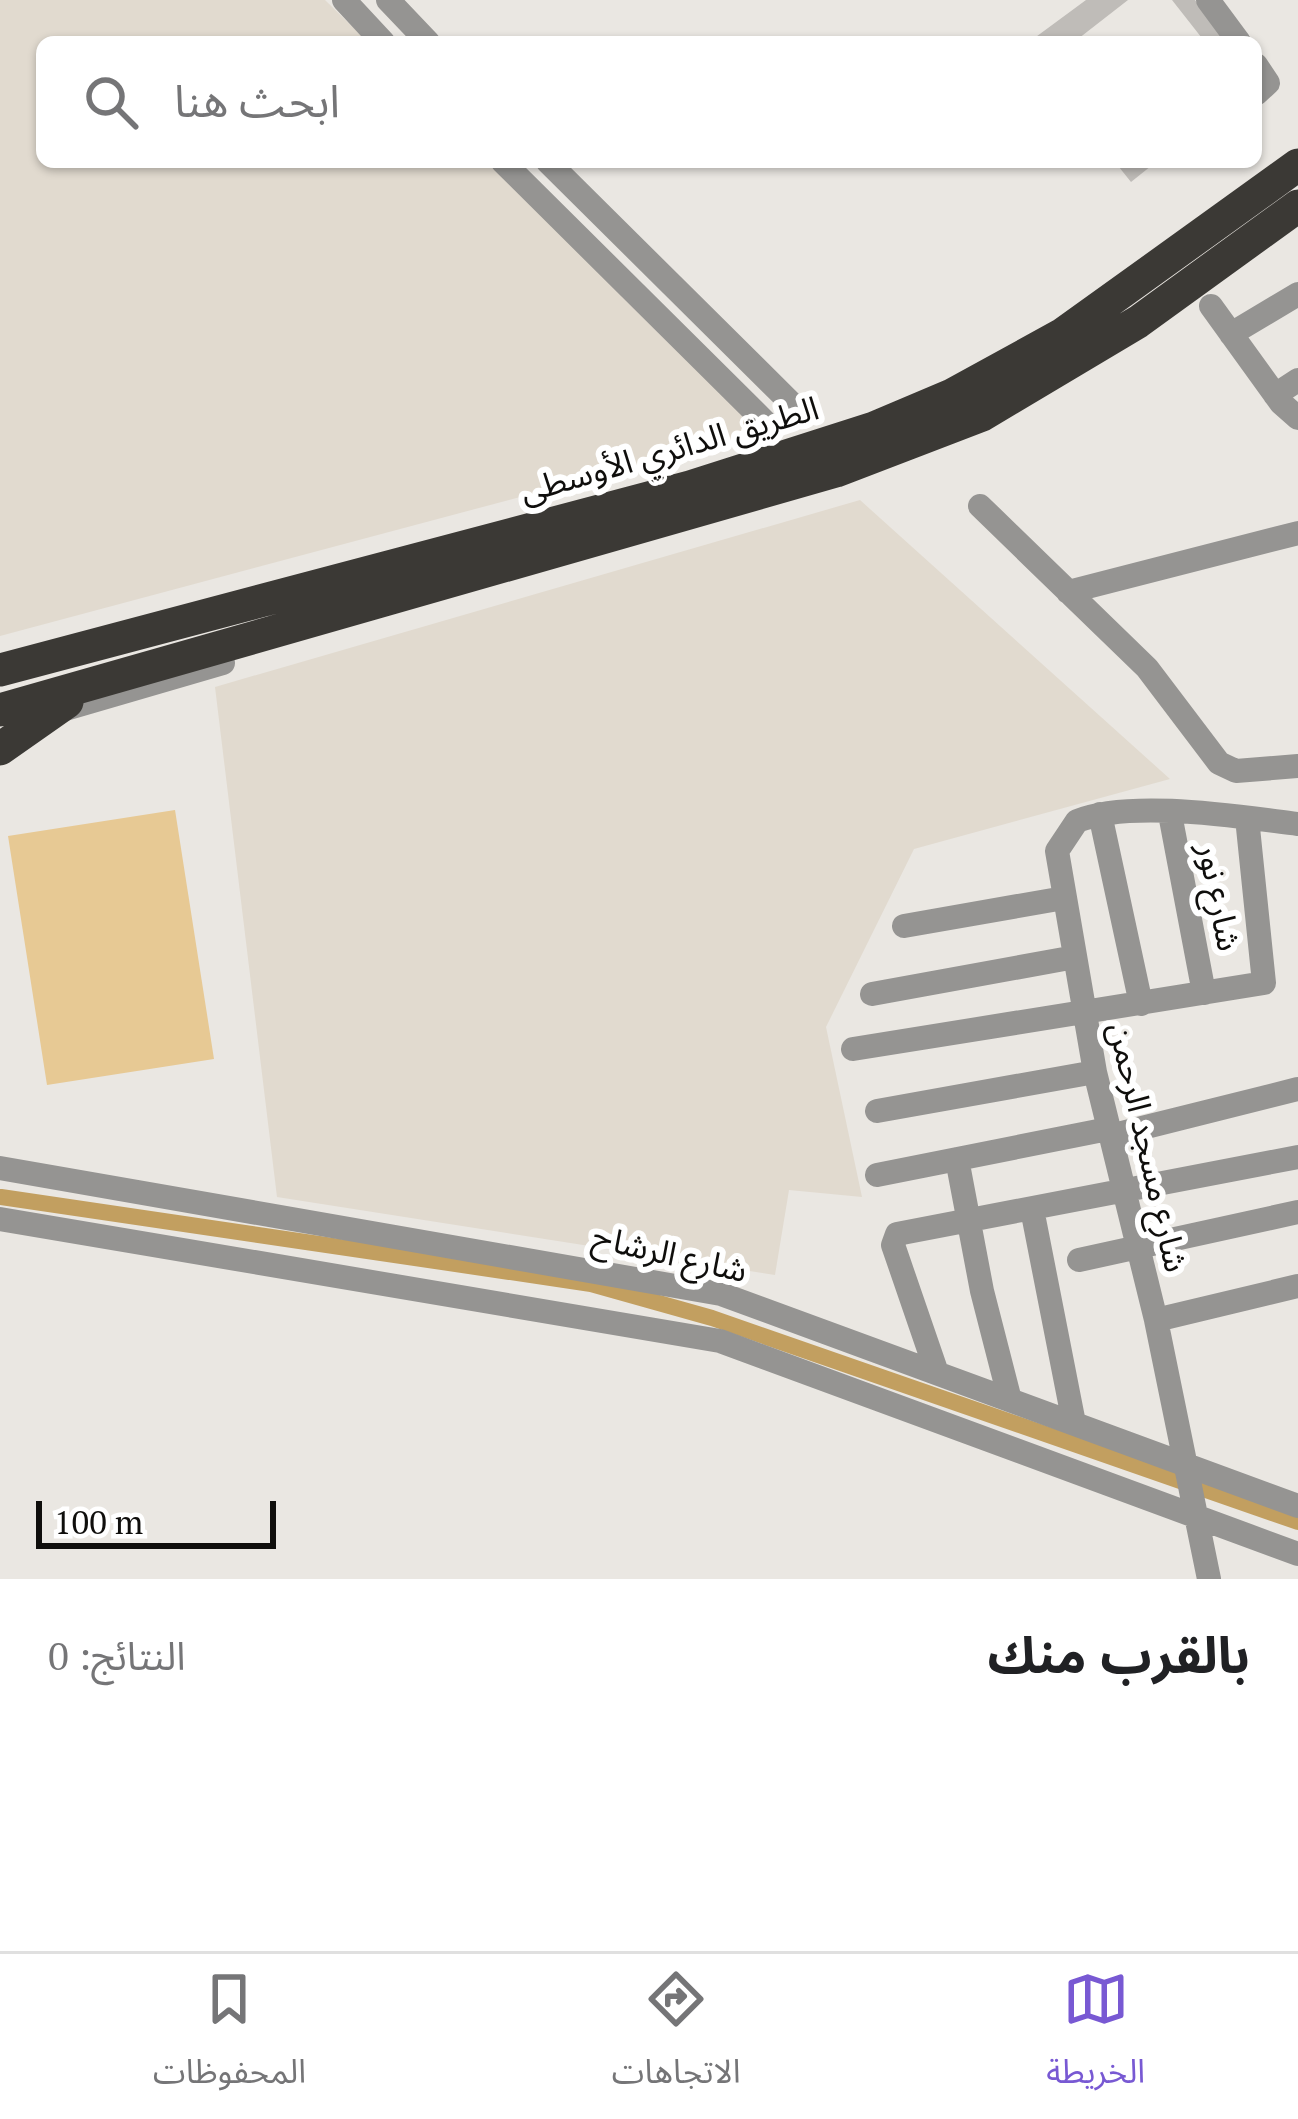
<!DOCTYPE html>
<html lang="ar">
<meta charset="utf-8">
<style>
:root{--surface:#fff;--page:#f6f6f6;--text:#202124;--muted:#757577;--line:#e0e0e0;--accent:#7859d3}
body{margin:0;font-family:"PT Serif","Noto Sans Arabic",serif;background:var(--page);color:var(--text);direction:rtl}
.scale{position:absolute;left:36px;bottom:30px;width:240px;box-sizing:border-box;padding-left:12px;border:6px solid #0f0e0c;border-top:0;font-size:33px;line-height:42px;white-space:nowrap;color:#0f0e0c;-webkit-text-stroke:9px #fff;paint-order:stroke}
.list{margin:0;padding:0;list-style:none}
h2{display:flex;justify-content:space-between;align-items:center;height:156px;margin:0;padding:0 48px;font-size:51px}
h2 small{font-size:39px;font-weight:400;color:var(--muted)}
.icon{flex:none;width:66px;height:66px;fill:none;stroke:currentColor;stroke-width:2;stroke-linecap:round;stroke-linejoin:round}
.map{position:relative;flex:none;width:1298px;height:1579px;overflow:hidden;direction:ltr}
.search{position:absolute;background:var(--surface);box-shadow:0 3px 9px #0004;left:36px;right:36px;top:36px;height:132px;display:flex;align-items:center;gap:30px;box-sizing:border-box;padding:0 42px;border-radius:18px;color:var(--muted);font-size:45px}
.sheet{height:372px;background:var(--surface)}
nav{display:flex;justify-content:space-around;align-items:center;box-sizing:border-box;height:168px;border-top:3px solid var(--line);background:var(--surface);font-size:33px;color:var(--muted)}
nav a{display:grid;justify-items:center;gap:6px}
nav .on{color:var(--accent)}
.map>svg:first-child{display:block}
.built{fill:#e1dacf}
.green{fill:#e7c994}
.lines{fill:none;stroke-linecap:round;stroke-linejoin:round}
.canal{stroke:#c29f60;stroke-width:16}
.building{fill:#bfbcb8}
.minor{stroke:#959492;stroke-width:24}
.highway-bridge{stroke:#3b3935;stroke-width:33}
.labels{text-anchor:middle;stroke-width:12;stroke-linejoin:round;paint-order:stroke}
.street-label{font-size:33px;fill:#0f0e0c;stroke:#fff}
</style>
<div class="map">
<svg width="1298" height="1579" viewBox="0 0 1298 1579">
<rect width="100%" height="100%" fill="#eae7e2"/>
<!-- built -->
<path class="built" d="M0 0H325L368 42H42V162H491L767 431 0 636Z
M860 500 1170 779 914 849 826 1027 862 1197 789 1190 775 1275 277 1197 215 687Z"/>
<!-- green -->
<path class="green" d="M175 810 214 1059 47 1085 8 836Z"/>
<g class="lines">
<!-- canal -->
<path class="canal" d="M1 1197 591 1284 712 1318 1298 1522"/>
</g>
<!-- building -->
<path class="building" d="M1086 0H1128L1074 42H1029Z
M1172 0H1195L1226 42H1205Z
M1115 162H1156L1131 182Z"/>
<g class="lines">
<!-- minor -->
<path class="minor" d="M344 0 383 42
M388 0 428 42
M1208 0 1239 42
M1256 65 1268 83 1256 94
M503 162 765 422
M548 162 794 406
M1211 306 1281 403 1298 418
M1231 334 1298 294
M1275 395 1298 380
M980 506 1147 668 1219 763 1236 771 1298 766
M1068 592 1298 533
M55 712 223 663
M1100 814 1141 1004
M1170 814 1204 993
M904 926 1064 898
M872 994 1075 957
M853 1049 1264 983 1247 818
M877 1111 1095 1072
M1110 1136 1298 1089
M957 1159 982 1291 1010 1400
M0 1168 721 1294 1298 1506
M877 1175 1108 1129
M1032 1209 1074 1423
M0 1219 720 1341 1298 1554
M1079 1260 1298 1212
M1156 1320 1298 1286
M937 1373 893 1245 897 1234 1298 1157
M1209 1579 1156 1320 1095 1072 1057 851 1077 821C1131 799 1240 817 1298 824"/>
<!-- highway-bridge -->
<path class="highway-bridge" d="M0 670 690 487 874 428 952 395 1063 334 1298 165
M0 710 836 471 982 415 1138 322 1298 206
M0 749 67 702"/>
</g>
<g class="labels">
<!-- street labels -->
<g class="street-label">
<text transform="translate(669 449) rotate(-16)" y="12">الطريق الدائري الأوسطى</text>
<text transform="translate(1220 897) rotate(79)" y="12">شارع نور</text>
<text transform="translate(1149 1147) rotate(77)" y="12">شارع مسجد الرحمن</text>
<text transform="translate(670 1253) rotate(13)" y="12">شارع الرشاح</text>
</g>
</g>
</svg>
<div class="scale">100 m</div>
<div class="search"><svg class="icon" aria-label="search" viewBox="0 0 24 24"><circle cx="10" cy="10" r="6"/><path d="M15 15l6 6"/></svg>ابحث هنا</div>
</div>
<section class="sheet">
<h2>بالقرب منك<small>النتائج: 0</small></h2>
<ul class="list">
</ul>
</section>
<nav>
<a class="on"><svg class="icon" aria-label="map" viewBox="0 0 24 24"><path d="M3 6l6-2 6 2 6-2v14l-6 2-6-2-6 2zM9 4v14M15 6v14"/></svg>الخريطة</a>
<a><svg class="icon" aria-label="directions" viewBox="0 0 24 24"><path d="M12 3l9 9-9 9-9-9zM9 14v-3h6M13 9l2 2-2 2"/></svg>الاتجاهات</a>
<a><svg class="icon" aria-label="saved" viewBox="0 0 24 24"><path d="M7 4h10v16l-5-4-5 4z"/></svg>المحفوظات</a>
</nav>
